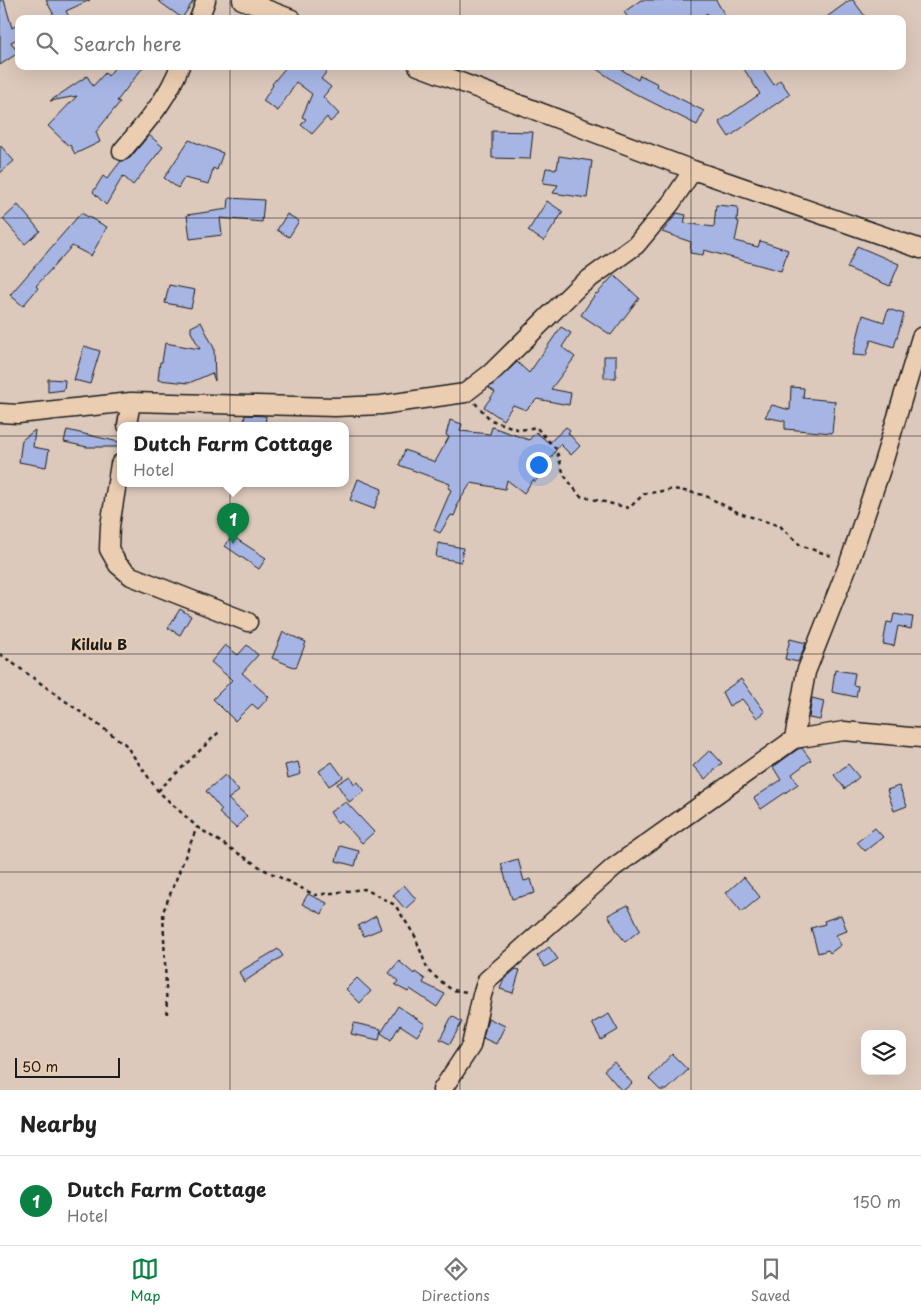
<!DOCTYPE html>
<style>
:root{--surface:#fff;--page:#f2f2f2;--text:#222;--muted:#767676;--line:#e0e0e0;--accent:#0b8043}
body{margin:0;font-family:"Playpen Sans",sans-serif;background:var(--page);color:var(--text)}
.controls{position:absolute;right:15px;bottom:15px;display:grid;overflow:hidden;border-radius:10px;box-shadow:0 5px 20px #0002}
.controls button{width:45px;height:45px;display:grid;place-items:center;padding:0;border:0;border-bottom:1px solid var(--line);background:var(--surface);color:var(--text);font:25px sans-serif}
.scale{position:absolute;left:15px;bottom:12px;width:105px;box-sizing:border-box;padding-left:5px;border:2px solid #1c1c1c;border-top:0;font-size:14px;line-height:18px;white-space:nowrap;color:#1c1c1c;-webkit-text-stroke:4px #ebceb2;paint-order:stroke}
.you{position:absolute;left:538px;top:464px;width:18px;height:18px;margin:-12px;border:4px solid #fff;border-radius:50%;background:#1a73e8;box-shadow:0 0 0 8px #1a73e833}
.badge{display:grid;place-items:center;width:32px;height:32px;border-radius:50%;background:var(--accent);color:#fff;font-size:16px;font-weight:700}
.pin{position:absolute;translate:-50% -41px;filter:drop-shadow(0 1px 2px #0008)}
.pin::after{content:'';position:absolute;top:26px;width:18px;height:15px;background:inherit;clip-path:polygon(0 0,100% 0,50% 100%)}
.popup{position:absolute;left:117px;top:422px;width:232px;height:65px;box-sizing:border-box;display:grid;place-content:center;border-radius:10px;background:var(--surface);filter:drop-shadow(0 1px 4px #0005);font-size:16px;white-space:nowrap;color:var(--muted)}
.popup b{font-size:19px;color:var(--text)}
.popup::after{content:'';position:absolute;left:50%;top:100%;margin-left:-10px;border:10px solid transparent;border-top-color:var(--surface)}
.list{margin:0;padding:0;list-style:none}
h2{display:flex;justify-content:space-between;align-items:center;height:65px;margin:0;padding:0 20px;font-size:21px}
h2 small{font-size:16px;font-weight:400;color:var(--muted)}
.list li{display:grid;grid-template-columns:32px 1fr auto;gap:15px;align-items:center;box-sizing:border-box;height:90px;padding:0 20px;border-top:1px solid var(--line)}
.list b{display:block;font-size:19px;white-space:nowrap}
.list p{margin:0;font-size:16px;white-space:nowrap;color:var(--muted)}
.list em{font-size:16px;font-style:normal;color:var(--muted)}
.icon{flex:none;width:28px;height:28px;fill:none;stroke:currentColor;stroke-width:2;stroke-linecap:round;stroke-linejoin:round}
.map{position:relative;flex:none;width:921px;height:1090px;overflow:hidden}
.search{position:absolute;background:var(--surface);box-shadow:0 5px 20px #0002;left:15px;right:15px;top:15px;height:55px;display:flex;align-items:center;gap:12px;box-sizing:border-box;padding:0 18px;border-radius:10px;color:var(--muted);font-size:19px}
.sheet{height:155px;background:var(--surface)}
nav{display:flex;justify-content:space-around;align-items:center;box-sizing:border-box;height:70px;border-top:1px solid var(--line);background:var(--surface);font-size:14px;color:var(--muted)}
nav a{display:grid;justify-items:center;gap:2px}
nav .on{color:var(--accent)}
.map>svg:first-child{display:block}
.building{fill:#a6b5e4;stroke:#1c1c1c}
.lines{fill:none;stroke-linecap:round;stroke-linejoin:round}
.minor-casing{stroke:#1c1c1c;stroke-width:21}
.path{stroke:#1c1c1c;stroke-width:2.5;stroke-dasharray:4 4;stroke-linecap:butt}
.minor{stroke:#ebceb2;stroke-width:18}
.grid{fill:none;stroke:#1c1c1c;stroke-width:1;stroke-opacity:0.55}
.labels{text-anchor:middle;stroke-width:4;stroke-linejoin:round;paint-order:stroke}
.quarter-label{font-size:15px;font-weight:bold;fill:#1c1c1c;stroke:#ebceb2}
</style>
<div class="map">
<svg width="921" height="1090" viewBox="0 0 921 1090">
<rect width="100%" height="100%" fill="#ddc9bc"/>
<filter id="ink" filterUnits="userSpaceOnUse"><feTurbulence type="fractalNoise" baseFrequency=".02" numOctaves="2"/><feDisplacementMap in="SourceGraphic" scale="10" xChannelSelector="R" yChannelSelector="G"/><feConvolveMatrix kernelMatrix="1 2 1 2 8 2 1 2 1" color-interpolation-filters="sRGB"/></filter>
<g filter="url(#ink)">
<!-- building -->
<path class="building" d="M0 0H4L12 28 19 23V38L11 42 18 53 0 65Z
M46 0H90L66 11 70 19H56Z
M157 0H194L182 18Z
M641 0H716L727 19H710L707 13 699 19H629L624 12Z
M850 0H853L867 19H824Z
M116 66H144L117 101 120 102 96 132 100 142 75 154 70 145 69 146 48 126 77 96 50 101 87 76 93 86 105 73 108 76Z
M287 66H331L321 79 331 87 323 97 339 114 330 122 327 117 312 134 301 125 306 119 302 117 312 94 296 82 278 111 263 101 273 85 272 84Z
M592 66H621L619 68 638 80 640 75 658 84 657 87 704 111 697 125 628 90Z
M742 66H761L774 85 780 80 790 94 729 137 719 122 760 94Z
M492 131 533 132 530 159 492 158Z
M149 135 163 147 133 185 123 176 106 205 93 192 103 176 107 179 121 161 130 158Z
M189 140 223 153 217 170 213 168 209 184 184 178 178 188 164 178Z
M0 145 14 161 0 173Z
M559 156 592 161 587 198 553 193 558 185 543 183 546 168 557 169Z
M229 198 264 200 262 222 220 218 222 235 190 239 187 215 228 209Z
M547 201 563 212 544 241 528 231Z
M18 205 40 231 25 244 3 219Z
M716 205 738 207 737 221 739 222 735 241 758 247 760 241 788 250 781 271 704 250 703 255 690 253 691 242 662 232 677 213 686 215 684 223 714 227Z
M81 213 107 227 91 256 72 246 36 286 38 288 23 306 10 295Z
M287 214 299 221 289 237 277 230Z
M857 246 899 264 890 286 847 268Z
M614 275 639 298 611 335 581 315 596 293 597 294Z
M169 285 195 290 191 308 165 303Z
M888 309 904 314 894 347 871 340 866 356 853 355 863 315 884 322Z
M201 322 214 348 215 381 212 373 189 383 158 380 160 362H162L165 343 200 349 191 332V327Z
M561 327 571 333 562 347 575 357 551 389 571 393 569 405 537 399 526 410 513 405 503 420 484 407 495 392 489 388 517 362 529 373Z
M84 346 100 351 90 384 74 380Z
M604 356H616V378H604Z
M48 379 65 380 64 390 48 392Z
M791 387 804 388 803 398 835 401 832 433 785 429V421L765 417 772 405 790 410Z
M245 415 266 416 265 425H244Z
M450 420 462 424 460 431 490 434 492 427 529 440 536 432 549 443 566 427 570 430 568 433 580 446 571 455 560 444 535 482 533 480 524 493 507 480 505 489 471 483 456 506H458L454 516 451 515 440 533 434 530 451 490 448 488 450 484 399 465 405 450 435 462 449 437 446 435Z
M35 430 33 447 49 450 46 467 19 462 22 440Z
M67 430 119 442 118 447H87L64 442Z
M358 479 382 489 374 509 350 500Z
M232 536 266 558 259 569 225 546Z
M438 543 463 548 461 562 436 557Z
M180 609 191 616 180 635 168 628Z
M894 614 913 617 911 629 898 626 894 646 883 644 887 622 892 623Z
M283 632 306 642 296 668 272 658Z
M790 639 806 643 798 662 785 659Z
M225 645 238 655 247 645 258 655 242 673 269 697 258 709 252 704 235 721 213 699 232 680 211 662Z
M835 670 855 673 853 685 858 686 856 697 832 692Z
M741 679 765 712 757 718 742 699 729 706 722 692Z
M812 698 824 701 820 720 809 718Z
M802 748 811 760 792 774 798 784 761 809 754 798 781 780 773 767 798 749Z
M710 750 722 763 705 779 693 766Z
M298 762 301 774 288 778 285 765Z
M332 762 343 777 329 786 319 771Z
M848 764 859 777 845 789 834 775Z
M225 775 239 791 228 799 247 816 236 828 219 813 222 810 206 791Z
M350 776 354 784 358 782 365 791 349 802 337 784Z
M899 786 907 806 894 811 887 790Z
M346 802 374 832 362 843 341 820 337 823 330 812Z
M875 828 883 837 865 851 857 842Z
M340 846 359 851 355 866 336 861Z
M518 859 524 881 531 879 535 893 512 899 501 864Z
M744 877 760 897 742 912 726 893Z
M404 885 416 899 405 909 393 895Z
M308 894 327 903 322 914 302 904Z
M628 905 640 930 625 942 617 931 608 915Z
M841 915 847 931 835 935 841 945 830 953 828 950 818 953 811 928 825 924 824 921Z
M376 916 381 929 364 936 358 926Z
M549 947 558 959 545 967 537 956Z
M278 949 283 956 244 982 239 972Z
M399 961 414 974 415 972 425 979 423 983 445 994 437 1007 410 989 408 992 395 985 398 981 389 973Z
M516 969 520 970 513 993 500 989 504 979Z
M357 978 371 991 360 1003 346 989Z
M398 1006 425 1024 417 1036 400 1025 391 1040 381 1033Z
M609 1014 618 1030 601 1040 592 1023Z
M452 1016 462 1022 450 1044 440 1039Z
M488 1018 505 1026 496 1044 483 1038Z
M354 1023 381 1029 379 1040 351 1034Z
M672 1054 688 1070 667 1090H660L649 1079Z
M614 1062 632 1083 624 1090H621L604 1070Z"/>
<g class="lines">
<defs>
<path id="minor" d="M242 0 292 19
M199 19 206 0
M418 66 693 170 921 249
M122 151C146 122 166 102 180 66
M0 413 18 414 131 402 335 407 381 405 465 393 491 373 578 287 636 245 671 203 693 170
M127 425 131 402
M120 464 110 526 109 549 118 565 131 576 248 622
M794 739 806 672 849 563 883 463 921 337
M442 1090 471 1046 482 995 487 980 614 867 794 739 844 731 921 738"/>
</defs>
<!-- minor casing -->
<use href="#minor" class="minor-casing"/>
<!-- path -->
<path class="path" d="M475 403 491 420 520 430 536 427 556 449 564 475 580 496 629 508 644 494 674 489 704 495 739 513 780 526 800 545 834 557
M0 654 125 744 158 791 197 827 263 869 315 895 365 889 395 905 415 936 428 971 452 990 468 992
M158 791 221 730
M167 1014 163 912 197 827"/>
<!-- minor -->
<use href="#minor" class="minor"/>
</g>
</g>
<!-- grid -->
<path class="grid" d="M230 0V19M460 0V19M691 0V19M230 66V1090M460 66V1090M691 66V1090M0 218H921M0 436H921M0 654H921M0 872H921"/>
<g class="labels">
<!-- quarter labels -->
<g class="quarter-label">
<text x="99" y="650">Kilulu B</text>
</g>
</g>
</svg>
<div class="controls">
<button><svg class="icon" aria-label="layers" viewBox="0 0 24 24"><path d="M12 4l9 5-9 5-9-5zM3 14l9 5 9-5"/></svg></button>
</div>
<div class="scale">50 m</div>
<div class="you"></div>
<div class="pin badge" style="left:233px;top:544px">1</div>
<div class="popup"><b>Dutch Farm Cottage</b>Hotel</div>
<div class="search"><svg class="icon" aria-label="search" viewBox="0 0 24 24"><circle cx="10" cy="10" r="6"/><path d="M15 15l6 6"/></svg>Search here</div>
</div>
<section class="sheet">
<h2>Nearby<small></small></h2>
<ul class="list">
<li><span class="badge">1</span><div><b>Dutch Farm Cottage</b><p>Hotel</p></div><em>150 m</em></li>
</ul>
</section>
<nav>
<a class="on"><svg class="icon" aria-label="map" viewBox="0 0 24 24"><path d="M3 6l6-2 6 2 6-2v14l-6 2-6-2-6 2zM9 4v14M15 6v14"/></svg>Map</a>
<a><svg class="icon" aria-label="directions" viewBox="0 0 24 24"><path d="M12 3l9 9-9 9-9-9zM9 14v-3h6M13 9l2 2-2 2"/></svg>Directions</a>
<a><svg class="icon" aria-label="saved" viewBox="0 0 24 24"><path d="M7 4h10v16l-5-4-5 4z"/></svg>Saved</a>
</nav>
